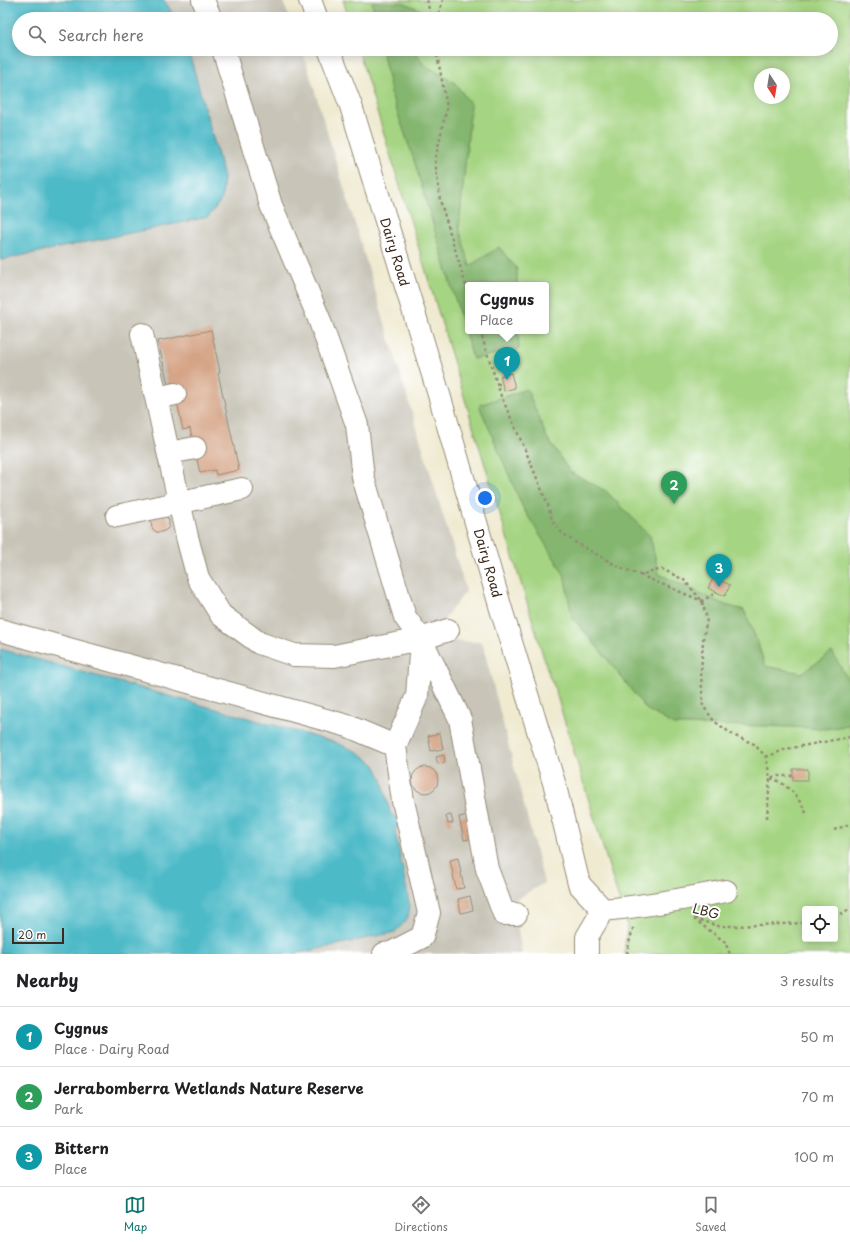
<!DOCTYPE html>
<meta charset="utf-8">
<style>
:root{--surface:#fff;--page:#f6f6f6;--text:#202124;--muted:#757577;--line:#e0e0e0;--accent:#0f766e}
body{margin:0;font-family:"Playpen Sans",sans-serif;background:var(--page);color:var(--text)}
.controls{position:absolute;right:12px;bottom:12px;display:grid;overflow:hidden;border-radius:4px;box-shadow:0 2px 10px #0003}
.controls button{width:36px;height:36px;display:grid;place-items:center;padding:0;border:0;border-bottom:1px solid var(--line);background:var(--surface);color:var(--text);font:20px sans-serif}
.compass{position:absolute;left:754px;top:68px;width:36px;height:36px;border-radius:50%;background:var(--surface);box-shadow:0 2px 10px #0003;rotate:168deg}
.scale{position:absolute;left:12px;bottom:10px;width:52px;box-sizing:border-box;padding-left:4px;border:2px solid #3b2a1e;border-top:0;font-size:11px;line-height:14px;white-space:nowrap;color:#3b2a1e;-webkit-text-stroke:3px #fff;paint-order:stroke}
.you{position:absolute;left:485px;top:498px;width:14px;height:14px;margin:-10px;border:3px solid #fff;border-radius:50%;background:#1a73e8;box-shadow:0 0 0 6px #1a73e833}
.badge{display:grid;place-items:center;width:26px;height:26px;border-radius:50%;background:var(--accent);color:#fff;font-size:13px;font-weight:700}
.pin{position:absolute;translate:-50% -33px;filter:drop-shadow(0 1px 2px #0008)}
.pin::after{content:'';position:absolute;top:21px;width:14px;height:12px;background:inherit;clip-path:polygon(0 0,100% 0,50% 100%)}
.popup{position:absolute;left:465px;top:282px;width:84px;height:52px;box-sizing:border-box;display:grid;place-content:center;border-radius:4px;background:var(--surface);filter:drop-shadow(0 1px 3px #0005);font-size:13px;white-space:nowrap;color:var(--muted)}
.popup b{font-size:15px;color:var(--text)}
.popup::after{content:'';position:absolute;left:50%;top:100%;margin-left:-8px;border:8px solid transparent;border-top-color:var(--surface)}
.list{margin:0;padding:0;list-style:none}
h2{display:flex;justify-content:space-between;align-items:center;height:52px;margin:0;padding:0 16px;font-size:17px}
h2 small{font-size:13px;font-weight:400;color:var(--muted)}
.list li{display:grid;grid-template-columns:26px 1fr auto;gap:12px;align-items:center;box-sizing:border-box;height:60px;padding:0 16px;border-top:1px solid var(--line)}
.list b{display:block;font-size:15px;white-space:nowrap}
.list p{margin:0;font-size:13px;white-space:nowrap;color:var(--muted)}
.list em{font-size:13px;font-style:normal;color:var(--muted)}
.icon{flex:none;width:22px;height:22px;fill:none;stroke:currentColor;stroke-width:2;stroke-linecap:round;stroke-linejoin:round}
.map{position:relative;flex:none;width:850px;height:954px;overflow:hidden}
.search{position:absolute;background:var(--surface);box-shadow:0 2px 10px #0003;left:12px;right:12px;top:12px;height:44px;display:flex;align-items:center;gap:10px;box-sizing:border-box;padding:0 14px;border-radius:22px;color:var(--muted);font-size:15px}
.sheet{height:232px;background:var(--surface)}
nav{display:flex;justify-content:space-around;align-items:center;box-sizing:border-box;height:56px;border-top:1px solid var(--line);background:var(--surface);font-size:11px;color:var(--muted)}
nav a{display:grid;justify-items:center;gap:2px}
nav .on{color:var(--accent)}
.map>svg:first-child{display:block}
.industrial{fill:#c8c4b8}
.green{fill:#a5d482;stroke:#707f50;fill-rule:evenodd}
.forest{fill:#84b670;stroke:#607047}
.water{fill:#4dbac8;stroke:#447273}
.building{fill:#d5a486}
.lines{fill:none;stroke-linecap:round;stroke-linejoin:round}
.minor-casing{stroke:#958a77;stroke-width:24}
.path{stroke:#958a77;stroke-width:2.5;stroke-dasharray:3 3;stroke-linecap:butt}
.minor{stroke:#fff;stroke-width:22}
.labels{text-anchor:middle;stroke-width:4;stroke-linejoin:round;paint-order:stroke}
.street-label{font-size:13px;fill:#3b2a1e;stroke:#fff}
</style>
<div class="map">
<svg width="850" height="954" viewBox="0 0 850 954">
<rect width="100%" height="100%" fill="#fff"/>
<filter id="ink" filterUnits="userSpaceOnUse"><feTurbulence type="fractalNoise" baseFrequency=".025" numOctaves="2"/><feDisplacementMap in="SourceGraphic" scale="8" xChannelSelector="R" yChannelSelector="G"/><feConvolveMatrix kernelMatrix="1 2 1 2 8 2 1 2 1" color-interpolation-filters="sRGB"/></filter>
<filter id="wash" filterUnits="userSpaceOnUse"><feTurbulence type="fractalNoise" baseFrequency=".012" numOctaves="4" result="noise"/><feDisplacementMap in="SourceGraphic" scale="16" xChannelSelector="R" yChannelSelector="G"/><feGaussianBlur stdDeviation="0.9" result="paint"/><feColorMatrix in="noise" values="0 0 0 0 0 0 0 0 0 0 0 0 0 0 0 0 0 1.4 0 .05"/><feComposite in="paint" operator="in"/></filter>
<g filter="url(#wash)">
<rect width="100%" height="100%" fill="#efead0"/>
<!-- industrial -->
<path class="industrial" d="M0 0H282L290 19H19V49H302L466 591 445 618 450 641 482 642 544 883 513 901 522 954H0Z"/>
<!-- green -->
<path class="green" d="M343 0H850V954H624L627 926 553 683 550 678 358 49H831V19H349ZM760 74H784V98H760ZM468 285H546V331H468ZM805 909H835V939H805Z"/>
<!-- forest -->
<path class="forest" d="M372 2 405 3 423 11 419 19H376Z
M382 49H415L423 64 455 83 471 105 459 228 470 266 499 247 517 269V285H468V331H518L519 349 473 359 413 157 392 97Z
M527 389 546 436 570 472 606 491 650 536 659 574 725 605 744 610 758 643 765 666 802 673 832 652 850 683V725L826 729 770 726 674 725 646 709 608 660 572 617 564 574 523 508 479 405Z"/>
<!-- water -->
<path class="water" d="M0 0H164L176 19H19V49H188L224 177 222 199 208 217 0 260Z
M0 649 334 742 358 752 375 765 382 779 390 813 400 821 395 831 410 907 407 920 395 932 295 954H0Z"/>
<g id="blocks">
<!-- building -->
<path class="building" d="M211 330 220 372 218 373 239 470 216 475 215 470 200 473 190 428 183 430 173 382 168 384 158 341Z
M511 373 515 388 504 391 500 376Z
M165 515 169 520V527L167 529 162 532H156L152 528 151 522 152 519Z
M714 577 730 585 725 596 708 588Z
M440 733 443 749 431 751 428 736Z
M444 755 445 763 438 764 436 757Z
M412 780a13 13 0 1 1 26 0a13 13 0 1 1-26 0Z
M793 769H808V780H793Z
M451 815 453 823 448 824 446 816Z
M469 815 474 838 464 840 459 817Z
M458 858 464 888 456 889 450 860Z
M470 896 473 910 461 913 458 899Z"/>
</g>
</g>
<g filter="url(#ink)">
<use href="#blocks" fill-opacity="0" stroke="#958a77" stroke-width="1"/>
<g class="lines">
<defs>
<path id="minor" d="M203 0 211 19
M310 0 317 19
M223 49 271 205 318 316 357 425 363 477 405 617 421 639 460 719 487 869 504 914H516
M329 49 351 106 440 398 501 609 555 786 579 884 603 910
M142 334 187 537 198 578 221 615 259 643 294 655 334 656 421 639 448 630
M157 398 175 394
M169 453 195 448
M117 516 242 489
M0 630 348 726 395 746
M603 910C645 906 685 899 726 891
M384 954 391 953 422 937 429 913 403 801 395 746 417 696 421 640
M587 954V937L603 910"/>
</defs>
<!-- minor casing -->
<use href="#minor" class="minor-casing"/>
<!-- path -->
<path class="path" d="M427 0 431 19
M437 19 443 0
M436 49 447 107 435 160 440 200 468 292
M480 331 501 396 524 447 548 505 552 520 562 533 573 541 619 567 640 575 662 569 684 580 702 601 707 619 703 640 701 673 703 706 714 721 733 735 754 744 766 757 770 778C788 783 800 799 807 815
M497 384H502
M640 575 702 601 717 592
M766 757 786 749 850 737
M767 818 770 778 776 776H791L793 774
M834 830 850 824
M835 917 850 909
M694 918 717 926H735L805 923
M694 919 725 942 730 954
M627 954 629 943 634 925"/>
<!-- minor -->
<use href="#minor" class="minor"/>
</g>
</g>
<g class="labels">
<!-- street labels -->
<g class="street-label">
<text transform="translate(395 252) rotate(73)" y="5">Dairy Road</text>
<text transform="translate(488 563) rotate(74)" y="5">Dairy Road</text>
<text transform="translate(706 911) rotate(14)" y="5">LBG</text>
</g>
</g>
</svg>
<div class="controls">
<button><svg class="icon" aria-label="locate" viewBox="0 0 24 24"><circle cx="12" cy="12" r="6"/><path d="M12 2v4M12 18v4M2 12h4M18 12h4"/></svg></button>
</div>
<svg class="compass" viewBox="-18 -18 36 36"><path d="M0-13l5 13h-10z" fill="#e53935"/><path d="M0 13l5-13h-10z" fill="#757577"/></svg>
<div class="scale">20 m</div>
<div class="you"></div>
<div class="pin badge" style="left:507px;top:380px;background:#0f9aa8">1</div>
<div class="popup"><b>Cygnus</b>Place</div>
<div class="pin badge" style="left:674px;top:504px;background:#2e9e5b">2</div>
<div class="pin badge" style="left:719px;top:587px;background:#0f9aa8">3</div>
<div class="search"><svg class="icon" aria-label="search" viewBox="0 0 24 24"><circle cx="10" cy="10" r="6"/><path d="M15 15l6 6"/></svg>Search here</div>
</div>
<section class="sheet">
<h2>Nearby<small>3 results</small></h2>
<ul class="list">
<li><span class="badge" style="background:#0f9aa8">1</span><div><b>Cygnus</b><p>Place · Dairy Road</p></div><em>50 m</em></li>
<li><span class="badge" style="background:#2e9e5b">2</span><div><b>Jerrabomberra Wetlands Nature Reserve</b><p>Park</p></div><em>70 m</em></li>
<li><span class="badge" style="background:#0f9aa8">3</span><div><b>Bittern</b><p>Place</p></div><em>100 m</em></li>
</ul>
</section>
<nav>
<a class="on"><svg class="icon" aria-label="map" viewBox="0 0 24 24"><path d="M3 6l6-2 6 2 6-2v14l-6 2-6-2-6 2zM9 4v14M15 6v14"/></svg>Map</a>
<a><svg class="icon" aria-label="directions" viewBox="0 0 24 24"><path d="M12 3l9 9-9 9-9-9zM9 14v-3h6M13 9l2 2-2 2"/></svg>Directions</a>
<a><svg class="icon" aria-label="saved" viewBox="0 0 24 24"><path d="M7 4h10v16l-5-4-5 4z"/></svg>Saved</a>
</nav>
